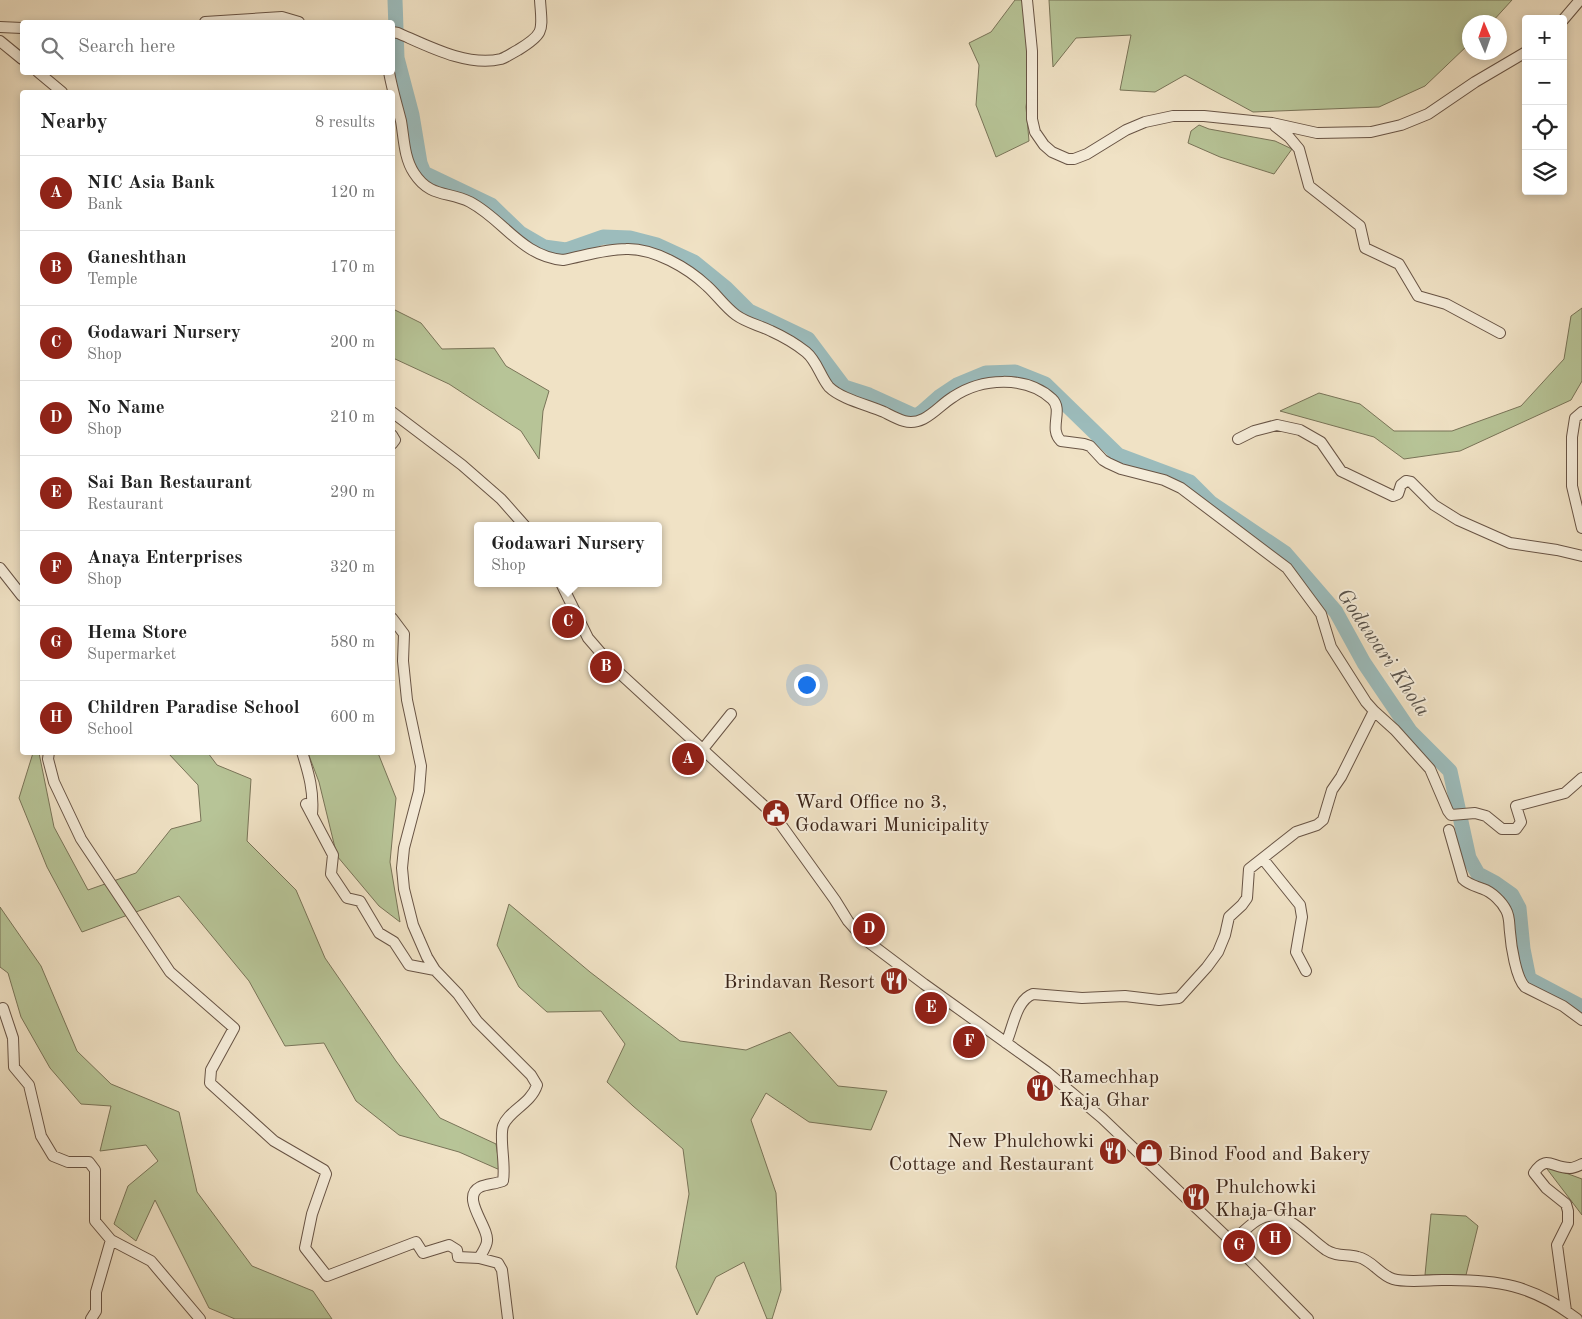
<!DOCTYPE html>
<meta charset="utf-8">
<style>
:root{--surface:#fff;--page:#f2f2f2;--text:#222;--muted:#767676;--line:#e0e0e0;--accent:#8f2418}
body{margin:0;font-family:"Old Standard TT",serif;background:var(--page);color:var(--text)}
.controls{position:absolute;right:15px;top:15px;display:grid;overflow:hidden;border-radius:5px;box-shadow:0 2px 8px #0003}
.controls button{width:45px;height:45px;display:grid;place-items:center;padding:0;border:0;border-bottom:1px solid var(--line);background:var(--surface);color:var(--text);font:25px sans-serif}
.compass{position:absolute;left:1462px;top:15px;width:45px;height:45px;border-radius:50%;background:var(--surface);box-shadow:0 2px 8px #0003;rotate:358deg}
.you{position:absolute;left:806px;top:684px;width:18px;height:18px;margin:-12px;border:4px solid #fff;border-radius:50%;background:#1a73e8;box-shadow:0 0 0 8px #1a73e833}
.badge{display:grid;place-items:center;width:32px;height:32px;border-radius:50%;background:var(--accent);color:#fff;font-size:16px;font-weight:700}
.pin{position:absolute;translate:-50% -50%;border:2px solid #fff;box-shadow:0 1px 5px #0006}
.popup{position:absolute;left:474px;top:522px;width:188px;height:65px;box-sizing:border-box;display:grid;place-content:center;border-radius:5px;background:var(--surface);filter:drop-shadow(0 1px 4px #0005);font-size:16px;white-space:nowrap;color:var(--muted)}
.popup b{font-size:19px;color:var(--text)}
.popup::after{content:'';position:absolute;left:50%;top:100%;margin-left:-10px;border:10px solid transparent;border-top-color:var(--surface)}
.list{margin:0;padding:0;list-style:none}
h2{display:flex;justify-content:space-between;align-items:center;height:65px;margin:0;padding:0 20px;font-size:21px}
h2 small{font-size:16px;font-weight:400;color:var(--muted)}
.list li{display:grid;grid-template-columns:32px 1fr auto;gap:15px;align-items:center;box-sizing:border-box;height:75px;padding:0 20px;border-top:1px solid var(--line)}
.list b{display:block;font-size:19px;white-space:nowrap}
.list p{margin:0;font-size:16px;white-space:nowrap;color:var(--muted)}
.list em{font-size:16px;font-style:normal;color:var(--muted)}
.icon{flex:none;width:28px;height:28px;fill:none;stroke:currentColor;stroke-width:2;stroke-linecap:round;stroke-linejoin:round}
.map{position:relative;flex:none;width:1582px;height:1319px;overflow:hidden}
.search{position:absolute;background:var(--surface);box-shadow:0 2px 8px #0003;left:20px;top:20px;width:375px;height:55px;display:flex;align-items:center;gap:12px;box-sizing:border-box;padding:0 18px;border-radius:5px;color:var(--muted);font-size:19px}
.panel{position:absolute;background:var(--surface);box-shadow:0 2px 8px #0003;left:20px;top:90px;width:375px;height:665px;border-radius:5px}
.map>svg:first-child{display:block}
.green{fill:#b7c497;stroke:#797458}
.lines{fill:none;stroke-linecap:round;stroke-linejoin:round}
.river{stroke:#9cbcbc;stroke-width:15}
.minor-casing{stroke:#685445;stroke-width:12}
.minor{stroke:#f5ecd9;stroke-width:10}
.labels{text-anchor:middle;stroke-width:4;stroke-linejoin:round;paint-order:stroke}
.poi-label{font-size:20px;fill:#3b251a;stroke:#f5ecd9;text-anchor:start}
.water-label{font-size:21px;font-style:italic;fill:#58524b;stroke:#f5ecd9}
</style>
<div class="map">
<svg width="1582" height="1319" viewBox="0 0 1582 1319">
<rect width="100%" height="100%" fill="#f0e2c5"/>
<filter id="stains"><feTurbulence type="fractalNoise" baseFrequency=".004" numOctaves="4"/><feColorMatrix values="0 0 0 0 .2 0 0 0 0 .09 0 0 0 0 .02 0 0 0 .5 -.17"/></filter>
<radialGradient id="worn" r=".72"><stop offset=".6" stop-color="#630" stop-opacity="0"/><stop offset="1" stop-color="#630" stop-opacity=".3"/></radialGradient>
<!-- green -->
<path class="green" d="M1015 0H1022L1032 59 1026 107 1029 141 996 157 976 105 979 65 969 43 991 32Z
M1049 0H1512L1492 22H1470L1469 44 1425 86 1379 107 1253 112 1185 75 1155 92 1120 90 1131 35 1076 38 1053 67Z
M1199 125 1209 129 1275 141 1292 149 1274 174 1220 157 1188 143 1191 131Z
M1582 308V381L1571 400 1460 451 1404 459 1374 437 1280 411 1319 393 1360 404 1394 431H1452L1521 406 1564 359 1571 316Z
M393 309 421 323 442 349 494 348 506 366 549 391 543 411 539 459 521 431 449 384 393 358Z
M33 753H39L54 827 88 890 136 873 171 829 201 821 198 785 168 753H208L217 765 251 779 247 841 296 890 325 958 396 1061 440 1118 496 1144 500 1170 459 1152 399 1135 356 1101 324 1043 285 1046 249 981 179 896 82 932 47 867 19 798Z
M308 753H378L396 798 390 862 400 922 379 906 337 856 319 782Z
M509 904 590 972 680 1041 746 1050 790 1032 838 1086 887 1091 871 1130 809 1122 766 1093 751 1120 776 1193 781 1290 772 1319H767L744 1262 716 1277 697 1315 676 1267 689 1194 683 1149 633 1106 607 1082 625 1044 601 1011 547 1012 519 987 497 945Z
M0 907 41 966 77 1051 111 1084 179 1112 197 1192 252 1266 313 1291 332 1319H235L209 1308 155 1200 136 1241 114 1224 128 1186 158 1161 146 1145 100 1151 111 1106 81 1104 50 1068 21 1017 8 973 0 967Z
M1544 1165 1582 1179V1215Z
M1431 1214 1466 1216 1478 1226 1466 1275H1425Z"/>
<g class="lines">
<!-- river -->
<path class="river" d="M395 0 397 58 412 115 420 163 424 173 491 205 520 233 544 247 566 250 603 237 630 238 657 245 694 262 726 288 749 311 808 339 844 387 869 395 913 415H918L922 412 939 397 957 385 986 373 1015 372 1045 384 1118 455 1190 482 1211 503 1285 553 1336 612 1364 663 1410 731 1450 771 1469 858 1478 874 1495 883 1512 895 1519 908 1523 949 1529 979 1582 1007"/>
<defs>
<path id="minor" d="M1027 0 1032 51V119L1035 132 1044 145 1052 152 1068 159H1074L1087 154 1126 130 1145 122 1173 116H1204L1272 123 1317 133 1371 132 1401 125 1428 114 1475 82 1526 52
M1563 20 1580 0
M205 22 282 17 299 22
M0 27 22 28
M392 32 398 33C428 46 467 67 501 59 507 57 512 53 518 50 546 33 542 30 540 0
M0 41 22 59
M38 72 62 92
M389 72C392 89 397 105 401 121 404 138 404 158 414 173 430 198 448 191 470 202 504 220 521 256 563 260 584 256 605 249 626 249 654 248 688 268 707 286 717 295 725 307 736 315 747 323 759 325 771 331 782 336 796 344 806 352 817 361 820 376 829 387 841 399 868 405 884 412 890 415 897 419 904 421 924 427 938 406 953 397 981 378 1026 375 1052 399 1064 410 1048 429 1061 441L1084 444 1090 446 1103 460 1108 463 1121 469 1164 480 1181 488 1287 568 1321 614 1331 647 1366 702 1374 711
M1275 126 1289 137 1299 149 1309 186 1360 226 1365 248 1399 264 1418 296 1446 304 1500 333
M392 412 462 465 501 499 525 526
M1582 412 1575 418 1572 437V486L1582 528
M392 435 395 440 392 444
M1238 439 1254 431 1277 425 1300 430 1321 442 1341 471 1393 496 1398 494 1401 485 1406 481 1411 482 1434 505 1458 520 1510 543 1557 550 1582 556
M0 568 22 596
M561 583 588 638 613 667 774 815 835 900 848 921 863 938 924 984 1047 1072 1102 1118 1232 1242 1308 1319
M392 618 404 634 403 661 407 700 421 766 419 791 404 848 402 868 404 889 413 925 427 957 435 970 458 994 477 1021 531 1075 537 1085C531 1104 508 1111 503 1126 499 1138 506 1165 503 1181 495 1184 487 1184 480 1187 460 1197 489 1227 487 1241 487 1246 482 1253 479 1258L498 1263 502 1270 508 1319
M703 749 731 714
M49 752 48 759 54 782 81 839 170 972 234 1028 211 1070 210 1083 274 1141 324 1170 326 1174 312 1214 305 1248 327 1276 416 1242 423 1253 449 1245 457 1250 458 1257 479 1258
M302 752C309 774 314 792 312 814
M306 804 333 855 331 874 347 898 360 901 379 933 394 942 409 965 435 970
M1449 830 1463 879C1469 885 1476 886 1483 889 1492 892 1502 902 1506 910 1510 917 1509 925 1510 932 1511 946 1516 978 1525 987L1563 1006 1582 1020
M1263 859 1300 905 1302 917 1296 952 1306 971
M3 1008 13 1038 14 1067 29 1085 41 1136 53 1156 68 1162H89L95 1170V1221L111 1240 151 1261 200 1319
M1006 1043C1013 1028 1016 1000 1033 994L1082 998 1125 996 1159 1000 1179 998 1207 967 1218 952 1225 935 1229 917 1242 905 1247 898 1249 869 1296 832 1317 825 1323 820 1332 790 1341 777 1374 711 1395 730 1430 769 1448 811 1451 815 1475 813 1486 816 1502 829H1516L1521 822 1516 806 1565 793 1582 778
M1232 1242C1244 1232 1258 1213 1276 1216 1295 1220 1310 1239 1326 1250 1337 1257 1346 1254 1358 1257 1372 1260 1380 1275 1393 1279 1406 1283 1429 1280 1442 1280 1497 1279 1533 1285 1577 1319
M1566 1311 1557 1245 1568 1223V1211L1566 1204 1546 1188 1534 1173C1546 1154 1552 1168 1570 1168 1574 1168 1578 1166 1582 1164
M91 1319 96 1311V1292L111 1240"/>
</defs>
<!-- minor casing -->
<use href="#minor" class="minor-casing"/>
<!-- minor -->
<use href="#minor" class="minor"/>
</g>
<!-- icons -->
<defs>
<symbol id="civic-disc" viewBox="-11 -11 22 22"><circle r="9.5" fill="#8f2418" stroke="#f5ecd9"/><path d="M-.6-6.5H3V-4.5H.6V-3L4-1V1h2V6H-6V1h2V-1L-.6-3ZM-1.2 2.5V6h2.4V2.5Z" fill="#fff"/></symbol>
<symbol id="restaurant-disc" viewBox="-11 -11 22 22"><circle r="9.5" fill="#8f2418" stroke="#f5ecd9"/><path d="M-5-6h1v4h1v-4h1v4h1v-4h1v5L-1.5 .5V6h-2V.5L-5-1ZM5-6V6H3V1.5H1.5Q1.5-4 5-6Z" fill="#fff"/></symbol>
<symbol id="shop-disc" viewBox="-11 -11 22 22"><circle r="9.5" fill="#8f2418" stroke="#f5ecd9"/><path d="M-5-2.5h2.3a2.7 3.5 0 0 1 5.4 0H5L5.5 6h-11ZM-1.5-2.5h3a1.5 2.3 0 0 0-3 0Z" fill="#fff"/></symbol>
</defs>
<g fill-rule="evenodd">
<use href="#civic-disc" x="760" y="797" width="32" height="32"/>
<use href="#restaurant-disc" x="878" y="965" width="32" height="32"/>
<use href="#restaurant-disc" x="1024" y="1072" width="32" height="32"/>
<use href="#restaurant-disc" x="1097" y="1135" width="32" height="32"/>
<use href="#shop-disc" x="1133" y="1137" width="32" height="32"/>
<use href="#restaurant-disc" x="1180" y="1181" width="32" height="32"/>
</g>
<g class="labels">
<!-- poi labels -->
<g class="poi-label">
<text x="795" y="808">Ward Office no 3,<tspan x="795" dy="23">Godawari Municipality</tspan></text>
<text x="875" y="988" text-anchor="end">Brindavan Resort</text>
<text x="1059" y="1083">Ramechhap<tspan x="1059" dy="23">Kaja Ghar</tspan></text>
<text x="1094" y="1147" text-anchor="end">New Phulchowki<tspan x="1094" dy="23">Cottage and Restaurant</tspan></text>
<text x="1168" y="1160">Binod Food and Bakery</text>
<text x="1215" y="1193">Phulchowki<tspan x="1215" dy="23">Khaja Ghar</tspan></text>
</g>
<!-- water labels -->
<g class="water-label">
<text transform="translate(1384 652) rotate(56)" y="7">Godawari Khola</text>
</g>
</g>
<rect width="100%" height="100%" filter="url(#stains)"/>
<rect width="100%" height="100%" fill="url(#worn)"/>
</svg>
<div class="controls">
<button>+</button>
<button>−</button>
<button><svg class="icon" aria-label="locate" viewBox="0 0 24 24"><circle cx="12" cy="12" r="6"/><path d="M12 2v4M12 18v4M2 12h4M18 12h4"/></svg></button>
<button><svg class="icon" aria-label="layers" viewBox="0 0 24 24"><path d="M12 4l9 5-9 5-9-5zM3 14l9 5 9-5"/></svg></button>
</div>
<svg class="compass" viewBox="-18 -18 36 36"><path d="M0-13l5 13h-10z" fill="#e53935"/><path d="M0 13l5-13h-10z" fill="#767676"/></svg>
<div class="you"></div>
<div class="pin badge" style="left:688px;top:759px">A</div>
<div class="pin badge" style="left:606px;top:667px">B</div>
<div class="pin badge" style="left:568px;top:622px">C</div>
<div class="popup"><b>Godawari Nursery</b>Shop</div>
<div class="pin badge" style="left:869px;top:929px">D</div>
<div class="pin badge" style="left:931px;top:1008px">E</div>
<div class="pin badge" style="left:969px;top:1042px">F</div>
<div class="pin badge" style="left:1239px;top:1246px">G</div>
<div class="pin badge" style="left:1275px;top:1239px">H</div>
<div class="search"><svg class="icon" aria-label="search" viewBox="0 0 24 24"><circle cx="10" cy="10" r="6"/><path d="M15 15l6 6"/></svg>Search here</div>
<section class="panel">
<h2>Nearby<small>8 results</small></h2>
<ul class="list">
<li><span class="badge">A</span><div><b>NIC Asia Bank</b><p>Bank</p></div><em>120 m</em></li>
<li><span class="badge">B</span><div><b>Ganeshthan</b><p>Temple</p></div><em>170 m</em></li>
<li><span class="badge">C</span><div><b>Godawari Nursery</b><p>Shop</p></div><em>200 m</em></li>
<li><span class="badge">D</span><div><b>No Name</b><p>Shop</p></div><em>210 m</em></li>
<li><span class="badge">E</span><div><b>Sai Ban Restaurant</b><p>Restaurant</p></div><em>290 m</em></li>
<li><span class="badge">F</span><div><b>Anaya Enterprises</b><p>Shop</p></div><em>320 m</em></li>
<li><span class="badge">G</span><div><b>Hema Store</b><p>Supermarket</p></div><em>580 m</em></li>
<li><span class="badge">H</span><div><b>Children Paradise School</b><p>School</p></div><em>600 m</em></li>
</ul>
</section>
</div>
